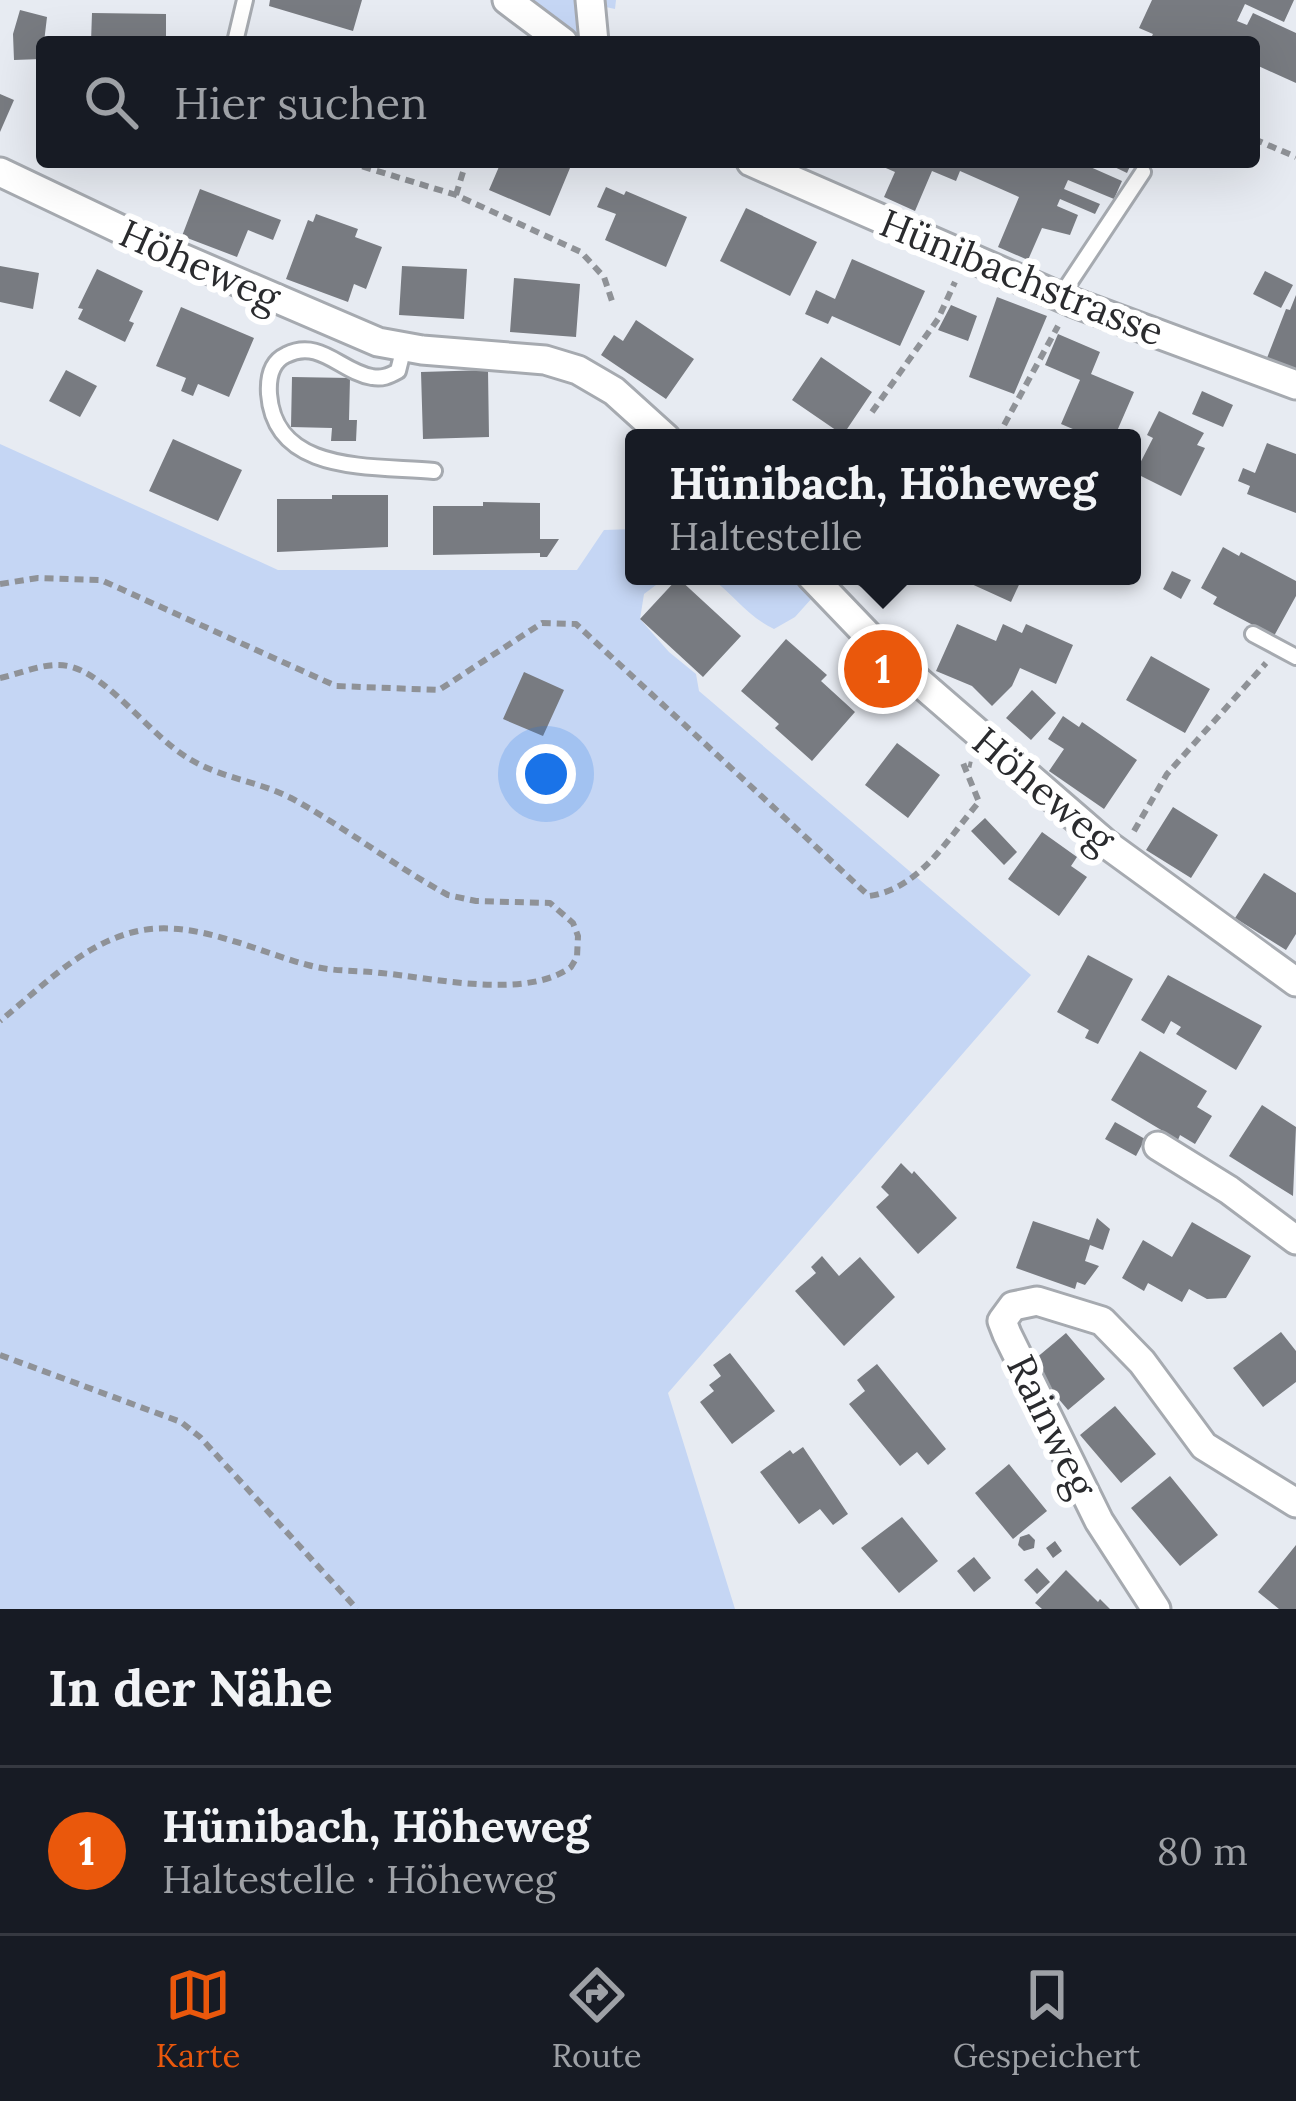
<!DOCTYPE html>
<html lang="de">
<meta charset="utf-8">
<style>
:root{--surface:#171b24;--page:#20242c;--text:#f1f3f6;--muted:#9ea1a6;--line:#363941;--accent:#ea580c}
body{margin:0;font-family:Lora,serif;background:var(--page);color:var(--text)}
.you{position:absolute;left:546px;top:774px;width:42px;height:42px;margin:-30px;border:9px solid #fff;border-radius:50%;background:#1a73e8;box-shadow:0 0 0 18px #1a73e833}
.badge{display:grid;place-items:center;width:78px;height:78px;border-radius:50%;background:var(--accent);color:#fff;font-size:39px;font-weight:700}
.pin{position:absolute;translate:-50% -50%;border:6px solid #fff;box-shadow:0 3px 12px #0006}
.popup{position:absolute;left:625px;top:429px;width:516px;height:156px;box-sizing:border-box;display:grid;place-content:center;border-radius:12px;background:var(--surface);filter:drop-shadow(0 3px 9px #0005);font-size:39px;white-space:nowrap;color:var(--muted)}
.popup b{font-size:45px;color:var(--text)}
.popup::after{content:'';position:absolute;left:50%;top:100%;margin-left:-24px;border:24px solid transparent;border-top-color:var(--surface)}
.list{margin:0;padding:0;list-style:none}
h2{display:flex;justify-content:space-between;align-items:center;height:156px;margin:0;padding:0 48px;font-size:51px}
h2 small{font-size:39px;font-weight:400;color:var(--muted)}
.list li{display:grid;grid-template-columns:78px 1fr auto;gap:36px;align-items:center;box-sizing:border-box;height:168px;padding:0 48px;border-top:3px solid var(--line)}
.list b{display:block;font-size:45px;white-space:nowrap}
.list p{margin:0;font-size:39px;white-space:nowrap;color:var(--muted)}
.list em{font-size:39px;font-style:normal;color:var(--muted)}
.icon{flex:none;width:66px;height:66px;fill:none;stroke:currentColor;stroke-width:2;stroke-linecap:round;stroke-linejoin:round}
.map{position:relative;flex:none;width:1296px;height:1609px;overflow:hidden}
.search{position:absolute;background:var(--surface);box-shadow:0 12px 48px #0002;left:36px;right:36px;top:36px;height:132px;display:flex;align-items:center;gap:30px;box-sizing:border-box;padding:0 42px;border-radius:12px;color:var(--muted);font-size:45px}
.sheet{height:324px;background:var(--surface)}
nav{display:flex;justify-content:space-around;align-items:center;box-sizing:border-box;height:168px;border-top:3px solid var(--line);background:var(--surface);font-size:33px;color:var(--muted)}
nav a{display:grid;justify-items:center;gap:6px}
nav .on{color:var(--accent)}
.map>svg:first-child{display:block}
.green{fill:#c5d6f4}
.building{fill:#787b81}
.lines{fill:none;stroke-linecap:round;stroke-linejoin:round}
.lane-casing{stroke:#a6aab0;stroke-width:20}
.street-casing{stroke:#a6aab0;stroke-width:33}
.path{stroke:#8f9297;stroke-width:6;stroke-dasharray:9 6;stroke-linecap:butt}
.lane{stroke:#fff;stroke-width:14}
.street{stroke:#fff;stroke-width:27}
.labels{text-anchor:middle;stroke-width:12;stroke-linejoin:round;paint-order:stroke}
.street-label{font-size:39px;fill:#2a2b2e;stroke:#fff}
</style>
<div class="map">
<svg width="1296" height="1609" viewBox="0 0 1296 1609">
<rect width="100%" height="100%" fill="#e7ebf2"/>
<!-- green -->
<path class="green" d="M528 0H616L615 9 592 4 594 42H563Z
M0 444 278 570H577L604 530 634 529V576H668L644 594 640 619 669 652 696 674 699 691 1031 975 668 1393 735 1609H0Z
M708 576H811L821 588 795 617 774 629C746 616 733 593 708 576Z"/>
<!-- building -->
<path class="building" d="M270 0H362L353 31 269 6Z
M1152 0H1294L1284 22 1245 4 1237 21 1247 25 1253 13 1296 33V83L1254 64V42H1149L1153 34 1139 28Z
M20 10 47 17 42 59 14 60 13 34Z
M92 13 166 14V42H91Z
M0 94 14 100 0 132Z
M501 162H556L570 168 550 216 489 190Z
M872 162H1079L1122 181 1114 199 1068 180 1064 189 1100 204 1095 214 1060 199 1057 206 1078 215 1070 235 1042 228 1028 260 998 247 1019 197 960 171 956 181 932 171 915 211 884 197 895 172Z
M1104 162H1132L1127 173Z
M606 187 624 195 626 191 687 217 666 267 605 240 616 214 597 207Z
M200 189 281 220 273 240 248 230 237 257 182 236Z
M746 208 817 242 790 296 720 261Z
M316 214 358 229 355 237 382 247 366 289 354 284 348 302 286 279 308 220 313 222Z
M852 259 925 291 900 346 832 316 828 324 805 314 816 290 835 299Z
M0 266 39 273 33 309 0 302Z
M402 266 467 269 464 319 399 315Z
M97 269 143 291 129 321 134 323 125 342 78 319 83 309 78 308Z
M1265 271 1293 285 1281 308 1253 294Z
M514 278 580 284 576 337 510 332Z
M1296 295V369L1267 358 1286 309 1290 310Z
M997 297 1047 316 1014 394 969 377Z
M951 305 977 316 968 341 938 330Z
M181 307 254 338 229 397 198 384 193 396 188 394 181 391 186 378 156 366Z
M636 320 694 359 666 399 601 355 614 335 623 341Z
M1058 334 1100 352 1091 374 1134 392 1114 438H1094L1061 424 1080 380 1045 365Z
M821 357 872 392 843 435 792 400Z
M66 370 97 386 80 417 49 401Z
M488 370 489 437 423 439 421 372Z
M292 377 350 378 349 420H357L356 441H331L332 428 291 427Z
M1202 391 1233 405 1223 427 1192 414Z
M1159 411 1204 433 1197 445 1205 448 1181 496 1135 473 1153 438 1147 435Z
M173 439 242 470 218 521 149 491Z
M1267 443 1296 454V513L1247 494 1250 486 1238 481 1243 468 1255 473Z
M332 495H388V547L277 552V499H332Z
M483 502 540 503V539H559L547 557H540V553L433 555V506H483Z
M1223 547 1239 556 1241 552 1296 581V596L1274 636 1213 604 1217 597 1201 588Z
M1172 571 1191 580 1181 599 1163 589Z
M841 576H887L876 595Z
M970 576H1023L1011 602 967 582Z
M678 578 741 636 703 677 640 619Z
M957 624 996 641 1003 624 1022 633 1026 624 1073 645 1056 684 1020 668 1012 686 992 706 972 686 936 671Z
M786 639 827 675 821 681 855 712 812 761 775 728 779 724 741 691Z
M1151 656 1210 689 1185 733 1126 700Z
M524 672 564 690 543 736 503 719Z
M1032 690 1056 713 1031 740 1006 718Z
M1063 716 1079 727 1082 722 1137 760 1104 809 1049 771 1064 749 1048 739Z
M897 743 940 775 908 818 865 785Z
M1173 807 1218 835 1191 878 1146 850Z
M985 818 1017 852 1004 865 971 831Z
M1042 832 1077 857 1071 866 1087 877 1059 916 1008 879Z
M1264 873 1296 893V934L1286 950 1235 918Z
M1088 955 1133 979 1098 1044 1085 1038 1089 1030 1057 1012Z
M1168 975 1262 1026 1236 1070 1176 1034 1181 1027 1171 1021 1164 1034 1141 1020Z
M1140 1051 1207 1091 1197 1107 1212 1116 1195 1144 1180 1135 1178 1140 1111 1100Z
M1262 1105 1296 1127 1293 1196 1229 1156Z
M1115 1122 1145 1139 1136 1156 1105 1139Z
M901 1163 912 1174 914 1171 957 1218 918 1254 876 1207 889 1195 881 1187Z
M1097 1218 1110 1229 1103 1250 1090 1245 1085 1261 1099 1266 1085 1285 1077 1282 1075 1289 1016 1268 1033 1221 1089 1240Z
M1192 1222 1251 1256 1226 1298 1207 1299 1189 1289 1182 1302 1148 1283 1144 1291 1122 1278 1143 1240 1172 1257Z
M822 1256 839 1276 860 1257 895 1297 844 1346 795 1291 816 1273 811 1267Z
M1281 1332 1296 1351V1382L1263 1407 1233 1368Z
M1066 1333 1105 1379 1068 1410 1029 1364Z
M730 1353 775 1411 732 1444 700 1402 714 1391 709 1385 721 1376 713 1365Z
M877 1364 946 1449 928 1465 917 1452 900 1466 849 1404 865 1391 857 1380Z
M1115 1406 1156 1454 1121 1483 1080 1435Z
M803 1447 848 1514 833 1525 820 1509 799 1524 760 1472 790 1450 793 1454Z
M1009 1464 1047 1511 1013 1539 975 1493Z
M1170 1476 1218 1535 1180 1566 1131 1508Z
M902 1517 938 1561 899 1593 861 1548Z
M1029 1534 1035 1540 1034 1548 1024 1551 1018 1545 1020 1537Z
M1055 1541 1062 1551 1053 1558 1046 1548Z
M1296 1545V1609H1279L1258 1592Z
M974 1557 991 1578 974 1592 957 1571Z
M1037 1568 1050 1582 1037 1594 1024 1580Z
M1066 1570 1098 1602 1100 1599 1110 1609H1042L1035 1603Z"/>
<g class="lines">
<defs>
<path id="lane" d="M235 42 245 0
M1060 297 1143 172
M404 347 398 371C389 376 382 379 372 377 341 372 320 338 286 355 271 362 268 378 269 394 275 475 372 465 434 471
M1253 634 1296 657"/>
<path id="street" d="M507 0 563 42
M590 0 594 42
M751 162 1072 302 1296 385
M0 172 166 251 378 342 422 350 545 360 578 370 614 391 666 438
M811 576 880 648 1105 843 1296 982
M1158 1146 1229 1190 1296 1240
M1156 1609 1099 1521 1007 1334 1002 1321 1013 1306 1037 1301 1102 1321 1142 1362 1204 1446 1296 1503"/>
</defs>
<!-- lane casing -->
<use href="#lane" class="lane-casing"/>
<!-- street casing -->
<use href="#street" class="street-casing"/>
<!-- path -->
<path class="path" d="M1254 139 1296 157
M348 162 456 195 581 252 604 277 612 301
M456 195 466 162
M872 412 938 319 955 282
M997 438 1058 326
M0 584 38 578 101 580 336 686 439 690 542 623 576 624 869 896C920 889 948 838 979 802L963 763 972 765
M0 678C24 673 48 660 72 667 110 678 150 735 188 758 220 778 258 781 291 798 345 827 394 866 448 895L476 901 550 903 573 923 578 936 577 957 571 967C526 1000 434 978 381 973 356 970 333 972 308 965 255 951 194 919 138 931 83 943 42 987 0 1021
M1134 831 1167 774 1266 663
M0 1355 181 1422 200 1437 357 1609"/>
<!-- lane -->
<use href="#lane" class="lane"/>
<!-- street -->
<use href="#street" class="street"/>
</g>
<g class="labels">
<!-- street labels -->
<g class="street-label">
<text transform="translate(200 265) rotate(24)" y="14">Höheweg</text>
<text transform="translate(1022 277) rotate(22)" y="14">Hünibachstrasse</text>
<text transform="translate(1044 790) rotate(40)" y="14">Höheweg</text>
<text transform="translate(1052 1426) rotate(64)" y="14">Rainweg</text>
</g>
</g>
</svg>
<div class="you"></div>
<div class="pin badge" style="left:883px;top:669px">1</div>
<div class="popup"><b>Hünibach, Höheweg</b>Haltestelle</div>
<div class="search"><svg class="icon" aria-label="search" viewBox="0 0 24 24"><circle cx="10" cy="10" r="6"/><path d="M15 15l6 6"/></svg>Hier suchen</div>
</div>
<section class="sheet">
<h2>In der Nähe<small></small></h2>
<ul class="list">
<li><span class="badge">1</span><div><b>Hünibach, Höheweg</b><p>Haltestelle · Höheweg</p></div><em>80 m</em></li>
</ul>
</section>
<nav>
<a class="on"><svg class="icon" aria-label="map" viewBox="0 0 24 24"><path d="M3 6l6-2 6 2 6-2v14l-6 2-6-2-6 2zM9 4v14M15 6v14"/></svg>Karte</a>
<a><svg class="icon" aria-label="directions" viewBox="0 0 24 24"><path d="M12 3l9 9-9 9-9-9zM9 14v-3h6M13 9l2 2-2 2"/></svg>Route</a>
<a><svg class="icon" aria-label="saved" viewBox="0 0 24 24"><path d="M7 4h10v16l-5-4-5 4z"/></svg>Gespeichert</a>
</nav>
